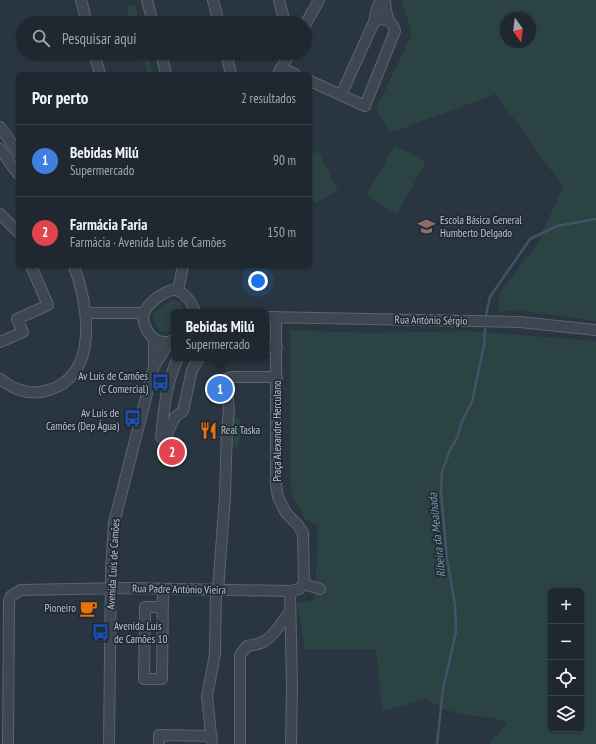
<!DOCTYPE html>
<html lang="pt">
<meta charset="utf-8">
<style>
:root{--surface:#1f2831;--page:#273039;--text:#f1f3f6;--muted:#a1a6ab;--line:#3c444d;--accent:#1a73e8}
body{margin:0;font-family:"PT Sans Narrow",sans-serif;background:var(--page);color:var(--text)}
.controls{position:absolute;right:12px;bottom:12px;display:grid;overflow:hidden;border-radius:6px;box-shadow:0 1px 3px #0004}
.controls button{width:36px;height:36px;display:grid;place-items:center;padding:0;border:0;border-bottom:1px solid var(--line);background:var(--surface);color:var(--text);font:20px sans-serif}
.compass{position:absolute;left:500px;top:12px;width:36px;height:36px;border-radius:50%;background:var(--surface);box-shadow:0 1px 3px #0004;rotate:166deg}
.you{position:absolute;left:258px;top:281px;width:14px;height:14px;margin:-10px;border:3px solid #fff;border-radius:50%;background:#1a73e8;box-shadow:0 0 0 6px #1a73e833}
.badge{display:grid;place-items:center;width:26px;height:26px;border-radius:50%;background:var(--accent);color:#fff;font-size:13px;font-weight:700}
.pin{position:absolute;translate:-50% -50%;border:2px solid #fff;box-shadow:0 1px 4px #0006}
.popup{position:absolute;left:171px;top:309px;width:98px;height:52px;box-sizing:border-box;display:grid;place-content:center;border-radius:6px;background:var(--surface);filter:drop-shadow(0 1px 3px #0005);font-size:13px;white-space:nowrap;color:var(--muted)}
.popup b{font-size:15px;color:var(--text)}
.popup::after{content:'';position:absolute;left:50%;top:100%;margin-left:-8px;border:8px solid transparent;border-top-color:var(--surface)}
.list{margin:0;padding:0;list-style:none}
h2{display:flex;justify-content:space-between;align-items:center;height:52px;margin:0;padding:0 16px;font-size:17px}
h2 small{font-size:13px;font-weight:400;color:var(--muted)}
.list li{display:grid;grid-template-columns:26px 1fr auto;gap:12px;align-items:center;box-sizing:border-box;height:72px;padding:0 16px;border-top:1px solid var(--line)}
.list b{display:block;font-size:15px;white-space:nowrap}
.list p{margin:0;font-size:13px;white-space:nowrap;color:var(--muted)}
.list em{font-size:13px;font-style:normal;color:var(--muted)}
.icon{flex:none;width:22px;height:22px;fill:none;stroke:currentColor;stroke-width:2;stroke-linecap:round;stroke-linejoin:round}
.map{position:relative;flex:none;width:596px;height:744px;overflow:hidden}
.search{position:absolute;background:var(--surface);box-shadow:0 1px 3px #0004;left:16px;top:16px;width:296px;height:44px;display:flex;align-items:center;gap:10px;box-sizing:border-box;padding:0 14px;border-radius:22px;color:var(--muted);font-size:15px}
.panel{position:absolute;background:var(--surface);box-shadow:0 1px 3px #0004;left:16px;top:72px;width:296px;height:196px;border-radius:6px}
.map>svg:first-child{display:block}
.green{fill:#2c4343;fill-rule:evenodd}
.lines{fill:none;stroke-linecap:round;stroke-linejoin:round}
.stream{stroke:#405368;stroke-width:2.5}
.minor-casing{stroke:#5b646e;stroke-width:12}
.minor{stroke:#3d4651;stroke-width:10}
.labels{text-anchor:middle;stroke-width:3.5;stroke-linejoin:round;paint-order:stroke}
.poi-label{font-size:11px;fill:#bac1cb;stroke:#212b36;text-anchor:start}
.street-label{font-size:11px;fill:#bac1cb;stroke:#212b36}
.water-label{font-size:12px;font-style:italic;fill:#7c94ab;stroke:#212b36}
</style>
<div class="map">
<svg width="596" height="744" viewBox="0 0 596 744">
<rect width="100%" height="100%" fill="#293541"/>
<!-- green -->
<path class="green" d="M401 0H596V321L516 310 499 312V294L537 244 563 187 496 94 390 133 376 109 412 34ZM506 18H530V42H506Z
M128 5H135L140 23H135V21H128Z
M138 53H147L153 74H146L145 62 139 61Z
M395 145 426 162 397 214 366 196Z
M318 151 338 191 315 203 310 192V155Z
M175 300 180 302 185 312H174V328L166 332H161C151 319 149 315 163 306 167 303 170 301 175 300Z
M290 330 368 333 469 331 596 341V744H489L507 723 495 718 465 715 444 709 426 699 382 711 376 649H305L297 603 315 601 318 525 305 519 293 496 290 480ZM551 591H581V729H551Z
M235 417H237L240 419 241 430 239 445 236 448C228 442 231 425 235 417Z"/>
<g class="lines">
<!-- stream -->
<path class="stream" d="M486 315 490 297 530 239 557 226 596 219
M437 744 443 689 456 632 455 605 447 559 441 492 442 472 450 450 457 438 463 419 472 402 484 345 485 329"/>
<defs>
<path id="minor" d="M81 0 87 23
M147 0 153 23
M213 0 219 23
M279 0 285 23
M385 0 386 11 389 21
M374 22 377 8 381 0
M305 25 319 0
M94 53 100 74
M161 53 166 74
M226 53 231 74
M281 68 295 74
M278 74 290 53
M310 81 365 106 395 31C393 22 388 19 379 19L374 22 341 95
M0 127 18 152
M0 149 18 174
M0 214 18 232
M178 290 183 266
M85 313H144
M266 317 520 322 596 330
M276 317V484L278 497 286 513 298 525 303 533 304 584
M0 342 23 332 17 319 48 305 31 266
M169 342C164 342 158 342 154 339 148 334 141 321 144 313 146 307 153 301 158 297 162 295 165 292 169 291 181 286 192 302 195 312
M266 347H277
M178 358C166 382 164 410 161 437L165 438 175 417 183 411 192 370 199 358
M154 366 169 342 173 340
M0 379C14 390 31 396 49 390 100 374 88 305 74 266
M304 584 320 589
M218 590 225 496 227 429 229 410 226 381 228 378 232 377H277
M290 591 292 687 291 744
M163 607H145L144 679H162L163 589
M8 744 9 602 11 596 21 590 126 588 290 591 299 589 304 584
M109 744 111 570 114 523 154 366V338
M159 744V735L212 736
M212 744 207 696 215 654 216 590
M240 744V655L247 646C253 645 260 644 265 641 274 635 284 620 290 611"/>
</defs>
<!-- minor casing -->
<use href="#minor" class="minor-casing"/>
<!-- minor -->
<use href="#minor" class="minor"/>
</g>
<!-- icons -->
<defs>
<symbol id="school-bare" viewBox="-9 -9 18 18"><path d="M0-5L7-2L0 1L-7-2ZM-4 1L0 2.5L4 1V4Q0 6-4 4Z" fill="#8d6e63" stroke="#212b36" stroke-width="2.5" paint-order="stroke"/></symbol>
<symbol id="bus-bare" viewBox="-9 -9 18 18"><path d="M-5-6H5V4H4V6H2V4H-2V6H-4V4H-5ZM-3.5-4V0h7V-4ZM-3.5 1.2v1.5H-2V1.2ZM2 1.2v1.5H3.5V1.2Z" fill="#1a4fb4" stroke="#212b36" stroke-width="2.5" paint-order="stroke"/></symbol>
<symbol id="restaurant-bare" viewBox="-9 -9 18 18"><path d="M-5-6h1v4h1v-4h1v4h1v-4h1v5L-1.5 .5V6h-2V.5L-5-1ZM5-6V6H3V1.5H1.5Q1.5-4 5-6Z" fill="#e8710a" stroke="#212b36" stroke-width="2.5" paint-order="stroke"/></symbol>
<symbol id="cafe-bare" viewBox="-9 -9 18 18"><path d="M-5.5-4.5H6V0H3Q3 3.5 0 3.5H-2.5Q-5.5 3.5-5.5 0ZM3-3.2v2h1.7v-2ZM-6 4.5H4V6H-6Z" fill="#e8710a" stroke="#212b36" stroke-width="2.5" paint-order="stroke"/></symbol>
</defs>
<g fill-rule="evenodd">
<use href="#school-bare" x="414" y="214" width="25" height="25"/>
<use href="#bus-bare" x="148" y="370" width="25" height="25"/>
<use href="#bus-bare" x="120" y="406" width="25" height="25"/>
<use href="#restaurant-bare" x="196" y="418" width="25" height="25"/>
<use href="#cafe-bare" x="76" y="596" width="25" height="25"/>
<use href="#bus-bare" x="88" y="620" width="25" height="25"/>
</g>
<g class="labels">
<!-- poi labels -->
<g class="poi-label">
<text x="440" y="224">Escola Básica General<tspan x="440" dy="13">Humberto Delgado</tspan></text>
<text x="148" y="380" text-anchor="end">Av Luís de Camões<tspan x="148" dy="13">(C Comercial)</tspan></text>
<text x="119" y="417" text-anchor="end">Av Luís de<tspan x="119" dy="13">Camões (Dep Água)</tspan></text>
<text x="221" y="434">Real Taska</text>
<text x="76" y="612" text-anchor="end">Pioneiro</text>
<text x="114" y="630">Avenida Luís<tspan x="114" dy="13">de Camões 10</tspan></text>
</g>
<!-- street labels -->
<g class="street-label">
<text transform="translate(431 320) rotate(1)" y="4">Rua António Sérgio</text>
<text transform="translate(277 431) rotate(-90)" y="4">Praça Alexandre Herculano</text>
<text transform="translate(113 564) rotate(-87)" y="4">Avenida Luís de Camões</text>
<text transform="translate(179 589) rotate(1)" y="4">Rua Padre António Vieira</text>
</g>
<!-- water labels -->
<g class="water-label">
<text transform="translate(437 535) rotate(-96)" y="4">Ribeira da Mealhada</text>
</g>
</g>
</svg>
<div class="controls">
<button>+</button>
<button>−</button>
<button><svg class="icon" aria-label="locate" viewBox="0 0 24 24"><circle cx="12" cy="12" r="6"/><path d="M12 2v4M12 18v4M2 12h4M18 12h4"/></svg></button>
<button><svg class="icon" aria-label="layers" viewBox="0 0 24 24"><path d="M12 4l9 5-9 5-9-5zM3 14l9 5 9-5"/></svg></button>
</div>
<svg class="compass" viewBox="-18 -18 36 36"><path d="M0-13l5 13h-10z" fill="#e53935"/><path d="M0 13l5-13h-10z" fill="#a1a6ab"/></svg>
<div class="you"></div>
<div class="pin badge" style="left:220px;top:389px;background:#3f7fe0">1</div>
<div class="popup"><b>Bebidas Milú</b>Supermercado</div>
<div class="pin badge" style="left:172px;top:452px;background:#e0444e">2</div>
<div class="search"><svg class="icon" aria-label="search" viewBox="0 0 24 24"><circle cx="10" cy="10" r="6"/><path d="M15 15l6 6"/></svg>Pesquisar aqui</div>
<section class="panel">
<h2>Por perto<small>2 resultados</small></h2>
<ul class="list">
<li><span class="badge" style="background:#3f7fe0">1</span><div><b>Bebidas Milú</b><p>Supermercado</p></div><em>90 m</em></li>
<li><span class="badge" style="background:#e0444e">2</span><div><b>Farmácia Faria</b><p>Farmácia · Avenida Luís de Camões</p></div><em>150 m</em></li>
</ul>
</section>
</div>
